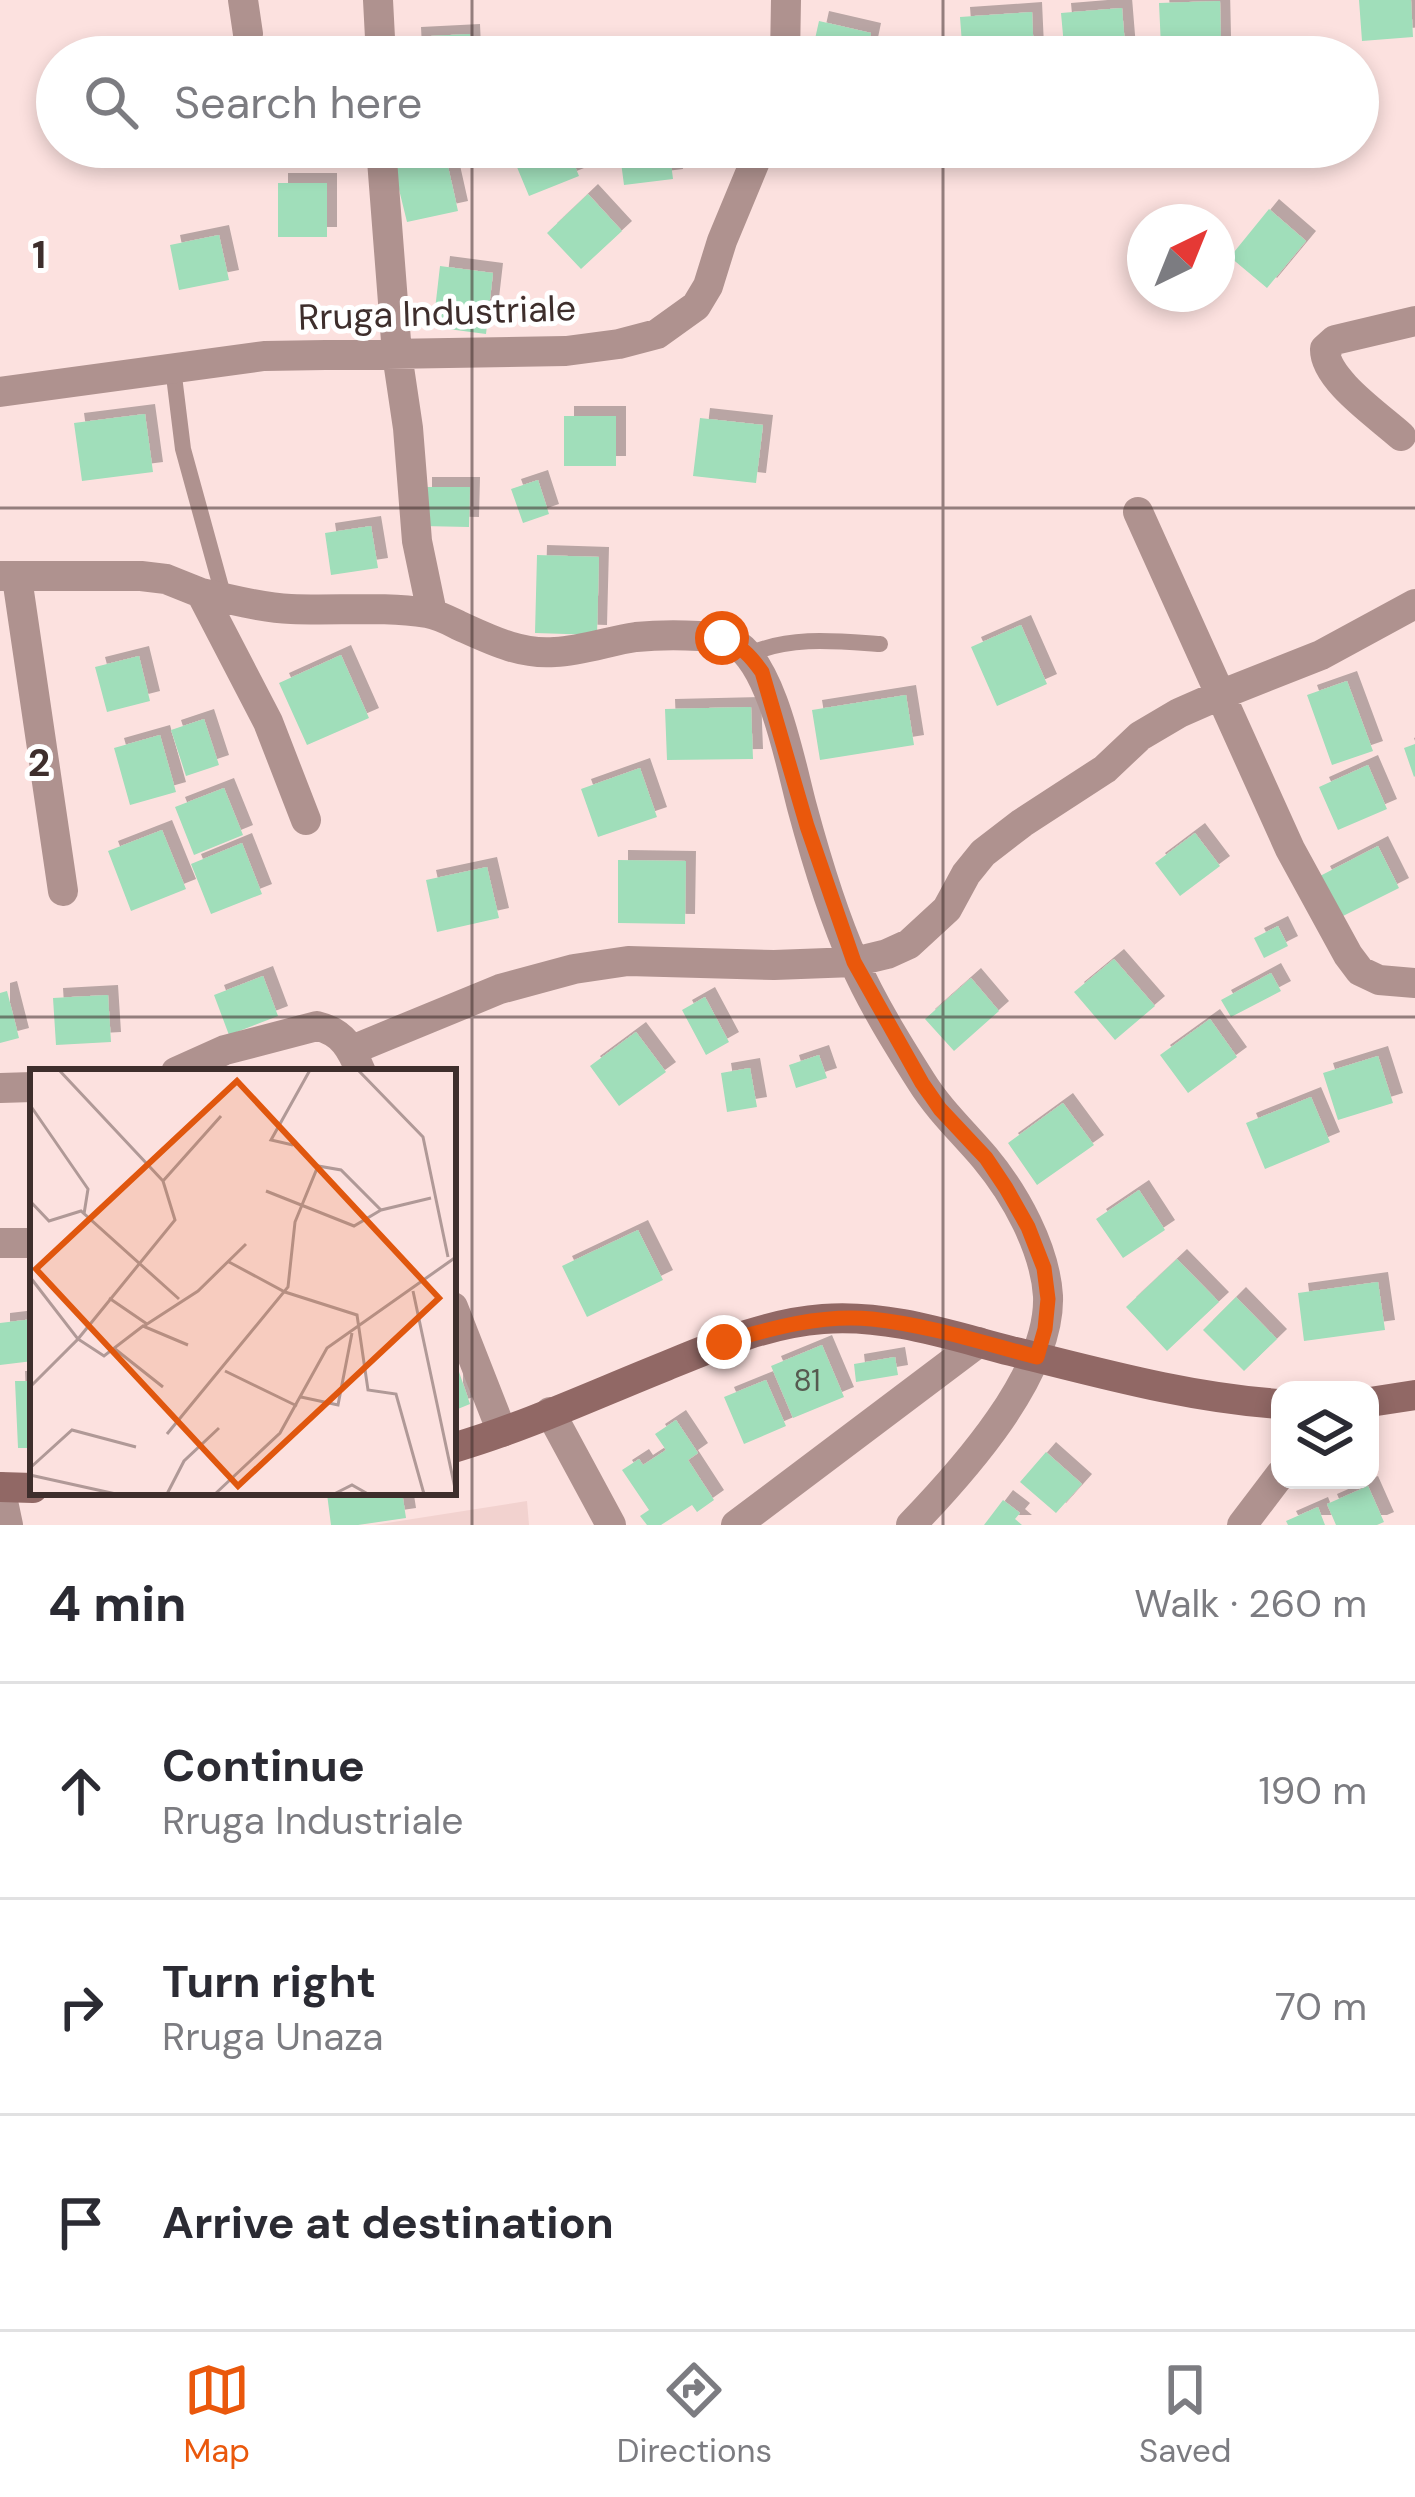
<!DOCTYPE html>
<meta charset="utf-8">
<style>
:root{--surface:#fff;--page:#f2f2f3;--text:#2b2b33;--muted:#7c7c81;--line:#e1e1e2;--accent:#ea580c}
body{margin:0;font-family:"DM Sans",sans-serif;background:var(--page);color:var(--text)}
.controls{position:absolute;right:36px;bottom:36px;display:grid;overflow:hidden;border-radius:24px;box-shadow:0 6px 18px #0003}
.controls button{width:108px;height:108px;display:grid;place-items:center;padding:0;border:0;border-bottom:3px solid var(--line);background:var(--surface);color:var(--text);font:60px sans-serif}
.compass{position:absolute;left:1127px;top:204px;width:108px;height:108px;border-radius:50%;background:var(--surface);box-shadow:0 6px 18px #0003;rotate:43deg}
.stop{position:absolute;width:36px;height:36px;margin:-27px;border:9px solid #ea580c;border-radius:50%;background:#fff}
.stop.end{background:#ea580c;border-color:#fff;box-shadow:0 3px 12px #0008}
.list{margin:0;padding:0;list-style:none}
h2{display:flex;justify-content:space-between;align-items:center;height:156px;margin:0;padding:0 48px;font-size:51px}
h2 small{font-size:39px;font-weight:400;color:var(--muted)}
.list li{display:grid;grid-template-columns:78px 1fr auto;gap:36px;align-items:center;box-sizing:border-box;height:216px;padding:0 48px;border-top:3px solid var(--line)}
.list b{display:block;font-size:45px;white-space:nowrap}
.list p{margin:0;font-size:39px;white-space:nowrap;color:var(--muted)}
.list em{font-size:39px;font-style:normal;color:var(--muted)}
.icon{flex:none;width:66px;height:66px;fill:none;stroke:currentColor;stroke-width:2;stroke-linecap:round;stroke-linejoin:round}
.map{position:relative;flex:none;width:1415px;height:1525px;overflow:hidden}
.search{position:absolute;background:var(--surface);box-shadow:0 6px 18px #0003;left:36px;right:36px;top:36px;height:132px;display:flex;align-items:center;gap:30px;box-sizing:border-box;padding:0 42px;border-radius:66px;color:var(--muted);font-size:45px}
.sheet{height:804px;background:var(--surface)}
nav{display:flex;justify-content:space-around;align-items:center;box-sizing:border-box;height:168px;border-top:3px solid var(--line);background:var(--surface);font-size:33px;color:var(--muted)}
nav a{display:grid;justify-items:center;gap:6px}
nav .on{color:var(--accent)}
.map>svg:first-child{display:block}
.built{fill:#f2d2cf}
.building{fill:#a0deba;filter:url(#shadow)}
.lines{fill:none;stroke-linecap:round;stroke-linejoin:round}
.lane{stroke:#af928f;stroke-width:16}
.street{stroke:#af928f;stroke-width:30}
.secondary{stroke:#916865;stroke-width:30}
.route{stroke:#ea580c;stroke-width:15}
.grid{fill:none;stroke:#3e2e2c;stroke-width:3;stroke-opacity:0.55}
.labels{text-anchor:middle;stroke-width:10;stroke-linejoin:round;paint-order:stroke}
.number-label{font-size:30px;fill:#565a50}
.street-label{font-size:36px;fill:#3e2e2c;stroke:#fff}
.inset-road{fill:none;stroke:#b09997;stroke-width:3}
.view{fill:#e0570e;fill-opacity:0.15;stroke:#e0570e;stroke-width:6}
.inset-edge{fill:none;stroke:#3e2e2c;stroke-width:6}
.grid-label{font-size:39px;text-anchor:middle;font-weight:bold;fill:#3e2e2c;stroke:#fff;stroke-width:10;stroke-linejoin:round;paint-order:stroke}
</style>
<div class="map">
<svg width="1415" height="1525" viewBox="0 0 1415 1525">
<defs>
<filter id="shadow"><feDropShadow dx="10" dy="-10" stdDeviation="0" flood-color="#0004"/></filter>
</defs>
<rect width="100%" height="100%" fill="#fce1df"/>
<!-- built -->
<path class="built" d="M527 1501 529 1525H374Z"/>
<!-- building -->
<path class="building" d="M1359 0H1411L1413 37 1362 41Z
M1220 1 1221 46 1161 47 1159 3Z
M1122 8 1126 57H1065L1061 13Z
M1032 12 1034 56 963 57 960 17Z
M819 21 871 33 866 57H811Z
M470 34 471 57H412L411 37Z
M719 48 720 57H674V54Z
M567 147 579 176 529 196 509 148Z
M619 147H669L673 179 624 185Z
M445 153 458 211 407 222 393 165Z
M278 183H327V237H278Z
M588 194 622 231 581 269 547 233Z
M1269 209 1306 241 1267 288 1230 257Z
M219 235 229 280 179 290 170 245Z
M440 266 493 273 486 334 433 327Z
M145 414 153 472 82 481 74 423Z
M564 416H616V466H564Z
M700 418 763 425 756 483 693 476Z
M538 480 549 514 523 523 511 489Z
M422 487H470L469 527 422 526Z
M371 526 378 568 331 575 325 533Z
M537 555 599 557 597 635 535 633Z
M1021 625 1047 684 997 706 971 647Z
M341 655 369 718 307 745 279 683Z
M139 656 150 701 107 712 95 667Z
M1347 681 1373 751 1332 765 1307 695Z
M906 695 914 745 820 760 812 710Z
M751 707 753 759 667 760 665 709Z
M204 719 219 765 186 776 171 730Z
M160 735 176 792 130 805 114 748Z
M1415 744V776L1414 777 1404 748Z
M1368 765 1387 809 1338 830 1319 787Z
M640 768 657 817 598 837 581 789Z
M224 788 243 835 194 855 175 807Z
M162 830 186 889 131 911 108 851Z
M1195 833 1220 866 1180 896 1155 863Z
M242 843 262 894 211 914 191 864Z
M1378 846 1399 888 1341 917 1320 876Z
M618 860 686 861 685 924 618 923Z
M487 867 499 918 437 932 426 880Z
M1278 926 1288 946 1264 958 1254 938Z
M1114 959 1155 1006 1115 1040 1074 992Z
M1271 973 1281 991 1231 1017 1221 1000Z
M263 976 278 1016 229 1035 214 995Z
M971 978 999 1011 954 1051 925 1019Z
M7 991 19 1038 0 1043V993Z
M108 995 111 1042 56 1045 53 998Z
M705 997 729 1042 706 1055 682 1010Z
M1210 1019 1237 1057 1188 1093 1160 1055Z
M636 1032 666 1072 619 1106 590 1066Z
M819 1055 827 1078 796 1088 789 1065Z
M1378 1056 1393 1103 1338 1120 1323 1073Z
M750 1068 757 1107 727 1112 721 1073Z
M1311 1097 1330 1142 1265 1169 1246 1123Z
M1063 1103 1094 1145 1037 1185 1008 1143Z
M1139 1190 1165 1230 1123 1258 1096 1219Z
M638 1230 663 1280 587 1317 562 1266Z
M1177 1259 1219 1302 1167 1351 1126 1307Z
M1378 1282 1385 1330 1304 1341 1298 1293Z
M1236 1297 1277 1339 1244 1371 1203 1330Z
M33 1319V1361L0 1365V1323Z
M822 1345 844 1397 793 1418 771 1366Z
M895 1357 898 1375 856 1382 854 1364Z
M457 1366 470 1404 453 1411V1367Z
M766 1380 786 1426 744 1444 724 1397Z
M15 1381H33V1448H18Z
M676 1420 698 1453 688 1460 714 1500 697 1512 692 1505 661 1525H647L640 1516 649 1510 622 1470 639 1459 643 1465 666 1450 655 1434Z
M1046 1452 1082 1484 1056 1513 1020 1482Z
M1368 1486 1384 1522 1377 1525H1336L1327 1504Z
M339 1492H402L406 1518 358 1525H331L327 1494Z
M1003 1500 1020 1513 1015 1519 1022 1525H984Z
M1318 1507 1325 1525H1288L1286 1521Z"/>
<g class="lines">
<!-- lane -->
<path class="lane" d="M173 368 183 449 224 598
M749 654C792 636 835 641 880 644"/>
<!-- street -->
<path class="street" d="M243 0 248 34
M378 0 381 57
M785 57 786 0
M381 147 397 354 408 428 417 541 432 613
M0 392 264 356 566 351 619 344 657 334 696 306 708 286 722 241 761 147
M1401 436C1379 416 1324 379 1325 349L1335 340 1415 321
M1138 512 1290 849 1348 955 1360 971 1379 980 1415 983
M0 576H141L166 579 201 593 268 722 306 820
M17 578 63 891
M201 593C231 599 261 608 291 609 336 611 383 606 427 613 439 615 450 621 460 626 491 640 521 655 555 652 582 651 609 641 636 637 657 635 678 635 699 636 712 637 723 637 734 643 772 663 791 766 802 807 816 859 832 913 854 962 872 1003 897 1043 921 1081 939 1110 963 1132 985 1158 1015 1194 1045 1248 1048 1296 1051 1374 962 1472 911 1525
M352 1050 500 989 574 969 628 961 774 965 854 962 887 954 909 944 947 909 966 874 983 853 1022 823 1105 769 1140 736 1179 713 1220 695 1321 655 1415 604
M176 1072 225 1050 317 1026C343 1032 351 1048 361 1072
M0 1088 33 1087
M0 1243H33
M453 1307 502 1432
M550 1412 611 1525
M0 1487 8 1525
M736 1525 979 1342
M1242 1525 1280 1475"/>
<!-- secondary -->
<path class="secondary" d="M1370 1402 1415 1395
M453 1448C525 1427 596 1394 666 1366 717 1345 768 1323 823 1319 888 1314 949 1335 1011 1351 1100 1373 1189 1398 1280 1404
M0 1487 33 1488"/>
</g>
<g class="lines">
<!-- route -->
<path class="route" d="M722 638C741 646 750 655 762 672L807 826 854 962 922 1083 940 1109 986 1158 1006 1188 1028 1227 1044 1268 1048 1299 1045 1329 1037 1357C983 1343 928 1325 872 1319 822 1314 772 1328 724 1342"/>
</g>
<!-- grid -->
<path class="grid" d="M472 0V57M943 0V57M472 147V1525M943 147V1525M0 508H1415M0 1017H1415"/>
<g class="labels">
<!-- number labels -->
<g class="number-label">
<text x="807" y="1391">81</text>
</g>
<!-- street labels -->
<g class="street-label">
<text transform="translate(437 312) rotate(-2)" y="13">Rruga Industriale</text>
</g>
</g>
<!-- overview -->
<g transform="translate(30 1069)">
<rect width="426" height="426" fill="#fce1df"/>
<path class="inset-road" d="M29 1 133 112 145 151 48 270 74 287 113 257 158 276M328 1 393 68 418 188M0 36 58 120 54 145M263 76 241 71 280 1M133 112 191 47M236 122 324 157 351 141M0 132 19 152 51 142 149 230M199 193 255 223 327 246 338 321 366 325 394 425M0 208 48 270 0 318M383 222 426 424M79 229 117 255M114 257 168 222 216 175M85 280 133 318M195 302 267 337M271 328 308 336 322 264M137 365 258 218 265 153 288 97 311 101 351 141 401 129M0 399 42 361 106 378M0 406 86 425M137 425 154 392 189 359M185 425 250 364 297 279 426 188M304 425 322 416 338 425"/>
<path class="view" d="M207 12 409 229 208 417 6 200Z"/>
<rect width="426" height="426" class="inset-edge"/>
</g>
<g class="grid-label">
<text x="39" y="268">1</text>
<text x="39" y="776">2</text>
</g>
</svg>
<div class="controls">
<button><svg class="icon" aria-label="layers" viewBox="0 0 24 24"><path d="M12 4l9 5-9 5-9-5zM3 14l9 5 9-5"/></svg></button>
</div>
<svg class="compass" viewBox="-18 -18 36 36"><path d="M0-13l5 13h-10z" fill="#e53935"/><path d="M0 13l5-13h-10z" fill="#7c7c81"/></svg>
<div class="stop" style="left:722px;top:638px"></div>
<div class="stop end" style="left:724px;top:1342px"></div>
<div class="search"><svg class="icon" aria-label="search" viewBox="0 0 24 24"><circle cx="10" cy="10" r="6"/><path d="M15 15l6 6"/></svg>Search here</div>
</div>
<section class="sheet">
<h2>4 min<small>Walk · 260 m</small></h2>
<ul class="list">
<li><svg class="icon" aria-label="ahead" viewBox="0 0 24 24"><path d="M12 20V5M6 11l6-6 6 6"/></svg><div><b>Continue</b><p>Rruga Industriale</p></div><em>190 m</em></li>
<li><svg class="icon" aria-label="right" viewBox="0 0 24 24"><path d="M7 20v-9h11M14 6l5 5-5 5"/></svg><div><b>Turn right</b><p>Rruga Unaza</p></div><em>70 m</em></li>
<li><svg class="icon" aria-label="arrive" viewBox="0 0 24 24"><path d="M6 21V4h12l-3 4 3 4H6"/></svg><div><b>Arrive at destination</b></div></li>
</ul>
</section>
<nav>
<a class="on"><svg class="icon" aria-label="map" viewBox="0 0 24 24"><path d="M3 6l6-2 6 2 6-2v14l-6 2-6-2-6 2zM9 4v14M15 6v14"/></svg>Map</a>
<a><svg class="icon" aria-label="directions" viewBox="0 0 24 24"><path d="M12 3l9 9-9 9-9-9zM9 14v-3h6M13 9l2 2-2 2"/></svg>Directions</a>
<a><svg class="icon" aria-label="saved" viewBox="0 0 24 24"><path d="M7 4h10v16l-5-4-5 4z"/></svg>Saved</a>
</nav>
